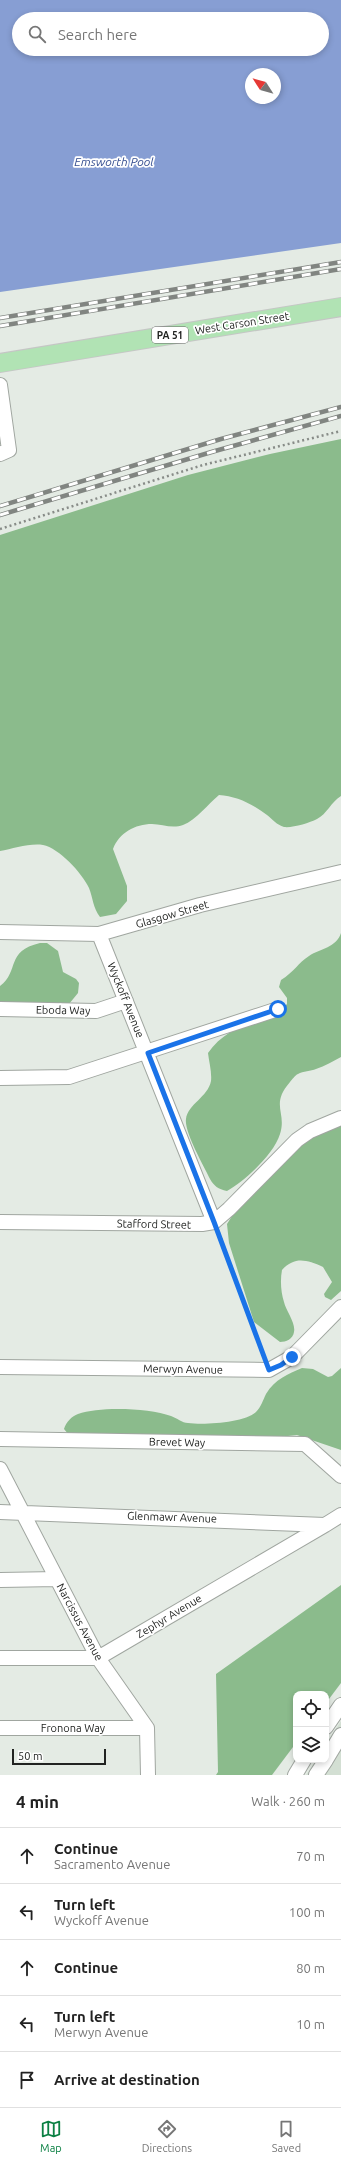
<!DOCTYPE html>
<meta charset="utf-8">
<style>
:root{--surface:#fff;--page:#f2f2f2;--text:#222;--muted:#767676;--line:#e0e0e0;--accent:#0b8043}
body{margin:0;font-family:Ubuntu,sans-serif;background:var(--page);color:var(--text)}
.controls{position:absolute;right:12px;bottom:12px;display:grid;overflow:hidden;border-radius:8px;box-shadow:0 2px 6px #0003}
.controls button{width:36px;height:36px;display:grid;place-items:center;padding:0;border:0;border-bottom:1px solid var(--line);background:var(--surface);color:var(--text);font:20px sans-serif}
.compass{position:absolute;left:245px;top:68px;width:36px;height:36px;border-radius:50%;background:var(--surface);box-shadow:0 2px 6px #0003;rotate:306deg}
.scale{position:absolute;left:12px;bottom:10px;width:94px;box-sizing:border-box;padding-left:4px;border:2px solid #212321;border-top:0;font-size:11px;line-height:14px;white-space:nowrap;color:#212321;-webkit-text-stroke:3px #fff;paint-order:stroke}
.stop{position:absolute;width:12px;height:12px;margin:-9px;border:3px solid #1a73e8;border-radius:50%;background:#fff}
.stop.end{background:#1a73e8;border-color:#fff;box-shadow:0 1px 4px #0008}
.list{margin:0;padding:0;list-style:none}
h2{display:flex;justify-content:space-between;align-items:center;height:52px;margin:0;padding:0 16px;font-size:17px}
h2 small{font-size:13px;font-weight:400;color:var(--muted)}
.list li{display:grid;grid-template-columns:26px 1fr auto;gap:12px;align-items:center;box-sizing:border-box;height:56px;padding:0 16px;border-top:1px solid var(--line)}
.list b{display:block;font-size:15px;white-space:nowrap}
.list p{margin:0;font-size:13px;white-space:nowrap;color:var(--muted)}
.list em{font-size:13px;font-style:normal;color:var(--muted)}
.icon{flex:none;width:22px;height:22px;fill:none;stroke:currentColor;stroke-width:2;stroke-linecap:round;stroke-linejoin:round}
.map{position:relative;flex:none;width:341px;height:1775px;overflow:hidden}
.search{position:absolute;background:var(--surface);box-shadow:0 2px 6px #0003;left:12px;right:12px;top:12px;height:44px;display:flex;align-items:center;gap:10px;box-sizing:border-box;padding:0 14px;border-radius:22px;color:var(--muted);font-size:15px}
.sheet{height:332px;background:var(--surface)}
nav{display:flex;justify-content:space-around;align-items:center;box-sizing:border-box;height:56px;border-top:1px solid var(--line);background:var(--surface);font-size:11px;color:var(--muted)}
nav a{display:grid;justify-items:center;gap:2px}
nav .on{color:var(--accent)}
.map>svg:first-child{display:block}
.built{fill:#d3dfd3}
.forest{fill:#8bbb8c}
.water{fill:#879ed3;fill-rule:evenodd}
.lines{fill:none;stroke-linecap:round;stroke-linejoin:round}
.minor-casing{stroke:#a0a6a0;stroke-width:16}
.major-casing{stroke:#c5c6c5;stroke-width:20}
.path{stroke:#888c88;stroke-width:2.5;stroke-dasharray:2 3;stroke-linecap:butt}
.minor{stroke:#fff;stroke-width:14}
.major{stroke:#b1e3b4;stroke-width:18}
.rail-casing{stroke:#818581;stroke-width:4.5}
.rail{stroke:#fff;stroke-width:3;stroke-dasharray:9;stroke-linecap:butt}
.route{stroke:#1a73e8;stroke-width:5}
.labels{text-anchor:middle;stroke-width:3.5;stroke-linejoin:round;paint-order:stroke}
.shield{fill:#fff;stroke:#646564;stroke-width:1}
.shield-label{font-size:10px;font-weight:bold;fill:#212321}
.street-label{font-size:11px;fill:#212321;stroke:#fff}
.water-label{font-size:12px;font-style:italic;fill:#375092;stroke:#fff}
</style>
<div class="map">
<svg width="341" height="1775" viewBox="0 0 341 1775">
<rect width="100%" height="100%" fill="#e4ebe4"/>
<!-- built -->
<path class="built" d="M341 1721V1775H306L316 1760H326V1744Z"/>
<!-- forest -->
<path class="forest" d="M341 439V796C331 802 327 814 317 819 309 823 293 828 284 827 277 825 272 819 267 815 253 804 236 796 219 795 208 804 196 820 183 825 172 829 162 824 152 824 135 824 119 833 113 849L127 886V901L116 914 100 917C93 908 93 898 89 888 82 873 59 848 43 845 29 843 13 849 0 851V535L188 475 270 454Z
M341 933V1057C333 1061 325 1066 316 1069 311 1071 303 1071 298 1074 295 1075 292 1080 290 1082 270 1105 287 1112 280 1134 274 1154 245 1181 227 1191 218 1189 214 1186 210 1179 204 1166 184 1132 186 1119 188 1104 208 1097 211 1081 212 1072 209 1062 208 1053 221 1034 241 1026 262 1017 271 1014 280 1011 287 1004V998L279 987 281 980C294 972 298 963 309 956 321 948 336 948 341 933Z
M40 943H47L58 951 63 972 76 979 79 983 78 993 69 1004 0 1005V986C20 971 5 951 40 943Z
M341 1124V1291L331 1300 325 1297 324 1294 332 1282 323 1267C307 1260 295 1256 282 1270 280 1281 281 1292 284 1302 286 1311 296 1323 294 1332 293 1339 286 1342 280 1342L254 1322 229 1243 227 1224 232 1216 311 1136Z
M302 1368 313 1369 328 1377 332 1376 341 1368V1450L297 1435 279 1437 69 1435 64 1429C66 1422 72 1416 78 1414 100 1406 149 1408 171 1416 177 1418 182 1423 188 1423 204 1425 244 1423 256 1412 261 1407 263 1400 266 1394 275 1379 288 1374 302 1368Z
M341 1585V1683L326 1703V1694H296V1743L272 1775H216L218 1772 216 1674Z"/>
<!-- water -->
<path class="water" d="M0 0H341V243L0 292ZM19 19H322V49H19ZM251 74H275V98H251Z"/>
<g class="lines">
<defs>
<path id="minor" d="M0 385 9 450 0 454
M0 932 99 934 200 905 341 872
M99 934 214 1222
M0 1009 96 1011 126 1001
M0 1078 69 1077 278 1009
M0 1222 202 1224 214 1222 229 1209 297 1140 310 1131 341 1118
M0 1367 269 1370 292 1357 341 1307
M0 1439 305 1444 341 1476
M0 1469 98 1658 147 1728 148 1775
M0 1512 325 1525 341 1515
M0 1580 57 1579
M0 1658H98L325 1525
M326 1727 341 1705
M0 1728H147
M326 1760 341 1735
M295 1775 304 1760
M316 1775 326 1760"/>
<path id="major" d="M0 363 341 307"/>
</defs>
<!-- minor casing -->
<use href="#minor" class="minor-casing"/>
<!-- major casing -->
<use href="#major" class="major-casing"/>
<!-- path -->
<path class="path" d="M0 529 203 465 341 431
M219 1233 264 1358"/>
<!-- minor -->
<use href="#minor" class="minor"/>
<!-- major -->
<use href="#major" class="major"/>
<defs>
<path id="rail" d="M0 318 341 262
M0 326 341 269
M0 506 221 439 341 407
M0 515 215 451 341 416"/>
</defs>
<!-- rail casing -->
<use href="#rail" class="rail-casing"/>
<!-- rail -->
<use href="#rail" class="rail"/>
</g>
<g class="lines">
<!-- route -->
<path class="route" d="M278 1009 148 1053 214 1222 269 1370 281 1365 292 1357"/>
</g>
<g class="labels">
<!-- shield labels -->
<rect class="shield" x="152" y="327" width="36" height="16" rx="3"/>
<g class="shield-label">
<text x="170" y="339">PA 51</text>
</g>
<!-- street labels -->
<g class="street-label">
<text transform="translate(242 323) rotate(-9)" y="4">West Carson Street</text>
<text transform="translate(172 914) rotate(-16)" y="4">Glasgow Street</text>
<text transform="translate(126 1000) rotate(68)" y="4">Wyckoff Avenue</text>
<text transform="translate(63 1010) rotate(1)" y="4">Eboda Way</text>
<text transform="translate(154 1224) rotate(1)" y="4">Stafford Street</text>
<text transform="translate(183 1369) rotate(1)" y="4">Merwyn Avenue</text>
<text transform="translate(177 1442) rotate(1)" y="4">Brevet Way</text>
<text transform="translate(172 1517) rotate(2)" y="4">Glenmawr Avenue</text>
<text transform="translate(169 1616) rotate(-31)" y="4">Zephyr Avenue</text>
<text transform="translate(80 1622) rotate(62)" y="4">Narcissus Avenue</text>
<text x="73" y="1732">Fronona Way</text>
</g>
<!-- water labels -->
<g class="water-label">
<text x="114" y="166">Emsworth Pool</text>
</g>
</g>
</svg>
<div class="controls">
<button><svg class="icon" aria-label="locate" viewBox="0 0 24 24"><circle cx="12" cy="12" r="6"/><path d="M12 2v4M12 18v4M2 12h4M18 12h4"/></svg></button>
<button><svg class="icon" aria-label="layers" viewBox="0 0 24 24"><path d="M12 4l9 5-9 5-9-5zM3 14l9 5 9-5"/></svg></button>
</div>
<svg class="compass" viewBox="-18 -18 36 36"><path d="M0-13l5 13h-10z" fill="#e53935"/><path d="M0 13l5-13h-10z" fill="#767676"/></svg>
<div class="scale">50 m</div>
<div class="stop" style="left:278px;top:1009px"></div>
<div class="stop end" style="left:292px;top:1357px"></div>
<div class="search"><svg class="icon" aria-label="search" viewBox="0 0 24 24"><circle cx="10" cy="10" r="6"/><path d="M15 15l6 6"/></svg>Search here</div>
</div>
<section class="sheet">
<h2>4 min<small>Walk · 260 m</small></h2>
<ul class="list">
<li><svg class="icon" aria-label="ahead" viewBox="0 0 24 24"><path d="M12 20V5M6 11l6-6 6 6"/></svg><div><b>Continue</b><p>Sacramento Avenue</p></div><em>70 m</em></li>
<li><svg class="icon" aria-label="left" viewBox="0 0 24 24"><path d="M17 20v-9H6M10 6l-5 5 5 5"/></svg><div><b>Turn left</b><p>Wyckoff Avenue</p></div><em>100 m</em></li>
<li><svg class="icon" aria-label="ahead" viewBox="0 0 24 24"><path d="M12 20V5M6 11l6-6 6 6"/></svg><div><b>Continue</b></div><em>80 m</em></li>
<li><svg class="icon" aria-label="left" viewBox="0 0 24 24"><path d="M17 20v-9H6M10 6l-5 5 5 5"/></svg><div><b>Turn left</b><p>Merwyn Avenue</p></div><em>10 m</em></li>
<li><svg class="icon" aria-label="arrive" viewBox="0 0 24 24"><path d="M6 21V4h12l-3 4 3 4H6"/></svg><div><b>Arrive at destination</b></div></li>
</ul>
</section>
<nav>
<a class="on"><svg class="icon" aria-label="map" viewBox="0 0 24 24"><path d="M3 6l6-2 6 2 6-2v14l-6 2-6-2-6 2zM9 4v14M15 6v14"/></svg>Map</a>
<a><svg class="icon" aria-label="directions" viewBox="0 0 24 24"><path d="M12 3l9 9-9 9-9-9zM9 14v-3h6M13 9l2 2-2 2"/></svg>Directions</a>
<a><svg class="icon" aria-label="saved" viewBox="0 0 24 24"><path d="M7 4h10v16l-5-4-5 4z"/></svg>Saved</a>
</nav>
